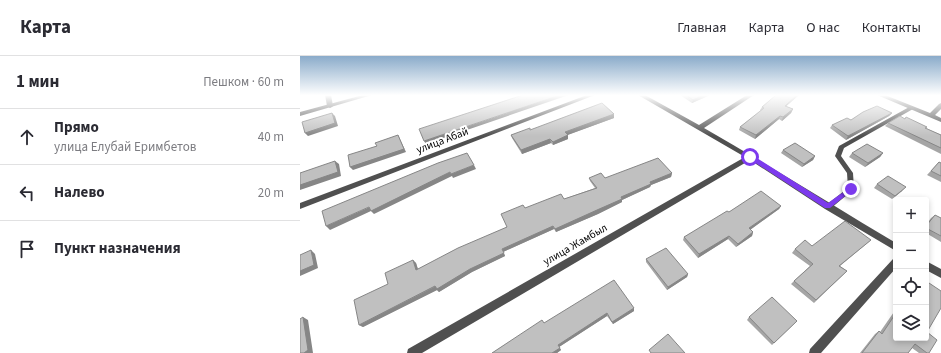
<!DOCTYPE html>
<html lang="ru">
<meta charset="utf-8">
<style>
:root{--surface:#fff;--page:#f2f2f3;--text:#2b2b33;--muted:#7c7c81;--line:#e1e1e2}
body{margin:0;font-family:"Source Sans 3",sans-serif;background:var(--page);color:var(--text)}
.controls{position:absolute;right:12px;bottom:12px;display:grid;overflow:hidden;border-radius:4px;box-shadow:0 2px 6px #0003}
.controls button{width:36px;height:36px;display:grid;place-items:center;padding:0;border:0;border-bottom:1px solid var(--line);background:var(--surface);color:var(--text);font:20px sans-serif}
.stop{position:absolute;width:12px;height:12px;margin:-9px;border:3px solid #7c3aed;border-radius:50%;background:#fff}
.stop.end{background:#7c3aed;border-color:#fff;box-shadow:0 1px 4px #0008}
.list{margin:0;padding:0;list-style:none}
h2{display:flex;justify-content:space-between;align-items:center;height:52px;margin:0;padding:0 16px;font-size:17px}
h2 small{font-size:13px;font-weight:400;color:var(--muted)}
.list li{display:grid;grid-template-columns:26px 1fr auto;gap:12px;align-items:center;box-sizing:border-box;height:56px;padding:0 16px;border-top:1px solid var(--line)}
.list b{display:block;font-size:15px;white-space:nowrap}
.list p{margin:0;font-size:13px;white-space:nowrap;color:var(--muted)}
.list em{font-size:13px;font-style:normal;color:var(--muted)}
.icon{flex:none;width:22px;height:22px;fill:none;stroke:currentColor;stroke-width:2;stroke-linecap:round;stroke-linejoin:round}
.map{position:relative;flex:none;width:641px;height:297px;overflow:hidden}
header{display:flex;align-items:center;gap:24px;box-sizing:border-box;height:56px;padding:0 20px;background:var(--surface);border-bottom:1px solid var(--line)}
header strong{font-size:19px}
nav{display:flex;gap:22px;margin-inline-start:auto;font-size:14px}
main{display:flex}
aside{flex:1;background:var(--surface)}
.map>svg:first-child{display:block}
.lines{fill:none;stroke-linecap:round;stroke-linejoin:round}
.service{fill:#505050;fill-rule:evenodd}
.minor{fill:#505050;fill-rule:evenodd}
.wall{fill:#a5a5a5}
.shaded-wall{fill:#868686}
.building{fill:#c0c0c0;stroke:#868686}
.route{fill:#7c3aed}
.labels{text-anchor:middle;stroke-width:4;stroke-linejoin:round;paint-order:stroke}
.street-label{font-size:11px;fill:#000;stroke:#fff}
</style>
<header>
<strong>Карта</strong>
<nav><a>Главная</a><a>Карта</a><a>О нас</a><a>Контакты</a></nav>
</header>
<main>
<aside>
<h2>1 мин<small>Пешком · 60 m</small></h2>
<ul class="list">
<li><svg class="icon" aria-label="ahead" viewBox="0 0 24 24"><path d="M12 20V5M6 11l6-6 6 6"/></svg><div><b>Прямо</b><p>улица Елубай Еримбетов</p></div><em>40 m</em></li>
<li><svg class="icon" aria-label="left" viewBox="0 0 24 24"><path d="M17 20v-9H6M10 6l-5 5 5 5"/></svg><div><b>Налево</b></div><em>20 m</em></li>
<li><svg class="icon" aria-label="arrive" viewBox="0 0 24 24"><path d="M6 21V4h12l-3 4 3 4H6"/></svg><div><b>Пункт назначения</b></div></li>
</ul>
</aside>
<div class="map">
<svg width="641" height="297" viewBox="0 0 641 297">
<rect width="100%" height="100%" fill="#fff"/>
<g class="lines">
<!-- service -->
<path class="service" d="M25 39H31L33 50 32 51 30 52 27 50Z
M611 50 613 51V53L544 92 541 100 553 117 554 133 530 153H526L524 151 526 149 548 132 547 117 535 100 539 90Z"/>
<!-- minor -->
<path class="minor" d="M63 39H72L0 60V56Z
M287 39H295L0 153V147Z
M338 39H345L399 69 447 39H454L404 72C469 109 532 149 596 187V195L525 153 450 104 122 297H107L108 293 445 101Z
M577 39H585L630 57 639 48 641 47V53L635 59 641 62V66Z
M596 202V212L521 297H509L510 293 593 203Z
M626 205 641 213V222L626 214Z"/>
</g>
<!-- wall -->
<path class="wall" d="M380 39H409L408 40 392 47Z
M476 39H499L486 50 493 53 491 57 482 65 479 63 455 83 439 74 440 71 461 55 460 54 462 51Z
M592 57 589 60 546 84 530 72 532 69 551 64Z
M314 58V62L267 79 268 83 253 89 251 87 222 98 212 82 211 79 230 74Z
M588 67 626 72 641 79V98L585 70Z
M483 94 515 100 513 104 502 111 481 97Z
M552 97H583L580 101 565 111 549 101Z
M639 106 641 107V126L627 119Z
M372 117 371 121 351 129 350 131 322 144V146L298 158 256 176 254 173 203 196 205 200 172 216 139 236 137 234 63 271 59 269 88 228 113 204 116 207 118 213 207 171 225 152 264 143 295 132 290 125 289 122H305Z
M577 128 602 135 592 143 574 132Z
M481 150 479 153 450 174 453 176 452 180 436 191 428 183 398 202 383 184 384 181 429 156Z
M635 159 641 162V186L626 177V169L631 162Z
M571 184 540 210 547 215 514 247 491 228 494 225 510 210 492 197 495 193 512 190Z
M346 203 388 218 387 221 367 234 346 206Z
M334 252V255L313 268 307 260 259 291 261 294 257 297H192L244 267Z
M596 253V282L627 276 629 297H619L612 292 608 297H560L575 278 579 275 580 276Z
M449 261 497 265 472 289 447 264Z"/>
<!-- shaded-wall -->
<path class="shaded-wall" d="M260 39H269L260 42 126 88 124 85Z
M403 39H409L408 40 392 47 393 44Z
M497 39H499L483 53 485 50Z
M493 53 491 57 482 65 483 61Z
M32 57 35 60 38 70 8 80 5 77Z
M592 57 589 60 546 84 548 80Z
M314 58V62L265 80V76Z
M480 60 479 63 455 83 456 79Z
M98 79 106 96 53 114 50 111Z
M268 79V83L253 89V86Z
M250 83 251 87 222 98 221 94Z
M583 97 580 101 565 111 568 107Z
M515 100 513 104 502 111 504 108Z
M35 105 39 108 41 120 0 134V129Z
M174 109 176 113 153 122 151 118Z
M150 116 152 120 74 158 71 155 30 174 26 170Z
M372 117 371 121 351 129 350 131 322 144V146L298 158 256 176 255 173 350 126Z
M606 131 602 135 592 143 595 140Z
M481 150 479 153 447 176 449 172Z
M253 170 254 173 203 196 202 193Z
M453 176 452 180 436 191 438 188Z
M429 180 428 183 398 202 399 198Z
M11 194 15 198 18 212 0 220V215Z
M204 197 205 200 172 216 139 236 137 234 63 271 59 269 170 213Z
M113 204 116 207 119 217 116 214Z
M388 218 387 221 367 234 368 231Z
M334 252V255L313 268 312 266Z
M307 257V260L259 291 258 289Z
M3 261 8 264 13 297H4Z
M260 292 261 294 257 297H252Z"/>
<!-- building -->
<path class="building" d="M223 39H260L124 85 119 73Z
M386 39H403L393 44Z
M476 39H497L485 50 493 53 483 61 480 60 456 79 440 71 464 52 462 51Z
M302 47 314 58 265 76 268 79 253 86 250 83 221 94 211 79 230 72V74Z
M577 50 592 57 548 80 532 69 547 62 551 64 563 56Z
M32 57 35 67 5 77 2 66Z
M600 60 605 63 606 61 627 71 625 72 641 79V92L588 67Z
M98 79 104 93 50 111 48 99 77 90 75 87Z
M495 87 515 100 504 108 483 94Z
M567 88 583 97 568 107 552 97Z
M167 97 174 109 151 118 150 116 71 155 69 151 26 170 22 155 138 107Z
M358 102 372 117 350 126 351 128 321 141 322 143 297 154 255 173 253 170 202 193 204 197 170 213 137 233 135 230 59 269 54 244 88 228 85 217 113 204 116 214 158 192 207 171 201 158 223 149 225 152 261 138 264 143 297 132 289 122 301 117 305 122Z
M35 105 38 116 0 129V117Z
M639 106 641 107V120L631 115Z
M588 120 606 131 595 140 577 128Z
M461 135 481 150 449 172 453 176 438 188 429 180 399 198 384 181 427 155 429 156Z
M635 159 641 162V180L626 172V170Z
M545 165 571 184 539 210 547 215 516 244 494 225 513 208 495 193 505 184 512 190Z
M366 192 388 218 368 231 346 203Z
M11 194 14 209 0 215V199Z
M314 224 334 252 312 266 307 257 258 289 260 292 252 297H192L242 264 244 267Z
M626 225 641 235V252L627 276 637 284 629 297H627L615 288 608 297H562L579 275 582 278 596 257V282H626Z
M472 241 497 265 474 287 449 261Z
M3 261 8 294 4 297H0V263Z
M368 278 385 297H351L349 294Z"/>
<!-- sky -->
<linearGradient id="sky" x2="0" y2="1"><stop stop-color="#8aabca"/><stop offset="0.49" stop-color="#fff"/><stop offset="1" stop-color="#fff" stop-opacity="0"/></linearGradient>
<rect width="641" height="80" fill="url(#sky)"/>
<!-- route -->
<path class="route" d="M448 99H452L528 147 549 132 554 133 530 152H525L448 102Z"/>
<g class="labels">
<!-- street labels -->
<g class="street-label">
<text transform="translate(142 84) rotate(-21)" y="4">улица Абай</text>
<text transform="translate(275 188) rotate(-30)" y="4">улица Жамбыл</text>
</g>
</g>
</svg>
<div class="controls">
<button>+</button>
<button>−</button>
<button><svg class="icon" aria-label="locate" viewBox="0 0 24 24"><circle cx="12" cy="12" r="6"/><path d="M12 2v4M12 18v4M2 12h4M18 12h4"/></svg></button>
<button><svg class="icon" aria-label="layers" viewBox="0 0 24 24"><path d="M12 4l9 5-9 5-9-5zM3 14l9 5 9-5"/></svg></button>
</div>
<div class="stop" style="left:450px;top:101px"></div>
<div class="stop end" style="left:551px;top:133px"></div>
</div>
</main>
